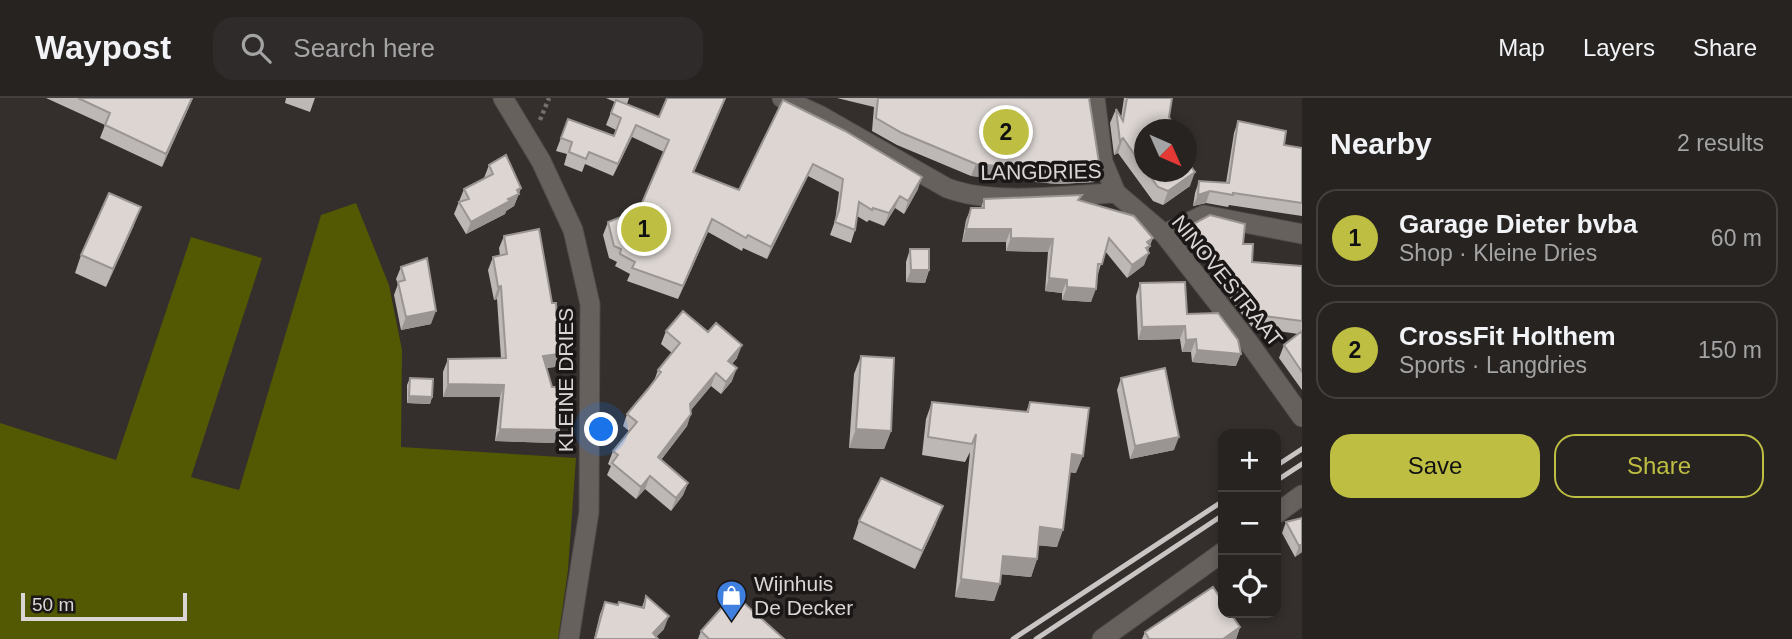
<!DOCTYPE html>
<meta charset="utf-8">
<style>
:root{--surface:#272321;--page:#2f2b2a;--text:#f1f3f6;--muted:#a4a4a5;--line:#43403f;--accent:#bebf42}
body{margin:0;font-family:Arial,sans-serif;background:var(--page);color:var(--text)}
.controls{position:absolute;right:21px;bottom:21px;display:grid;overflow:hidden;border-radius:14px;box-shadow:0 4px 10px #0003}
.controls button{width:63px;height:63px;display:grid;place-items:center;padding:0;border:0;border-bottom:2px solid var(--line);background:var(--surface);color:var(--text);font:35px sans-serif}
.compass{position:absolute;left:1134px;top:21px;width:63px;height:63px;border-radius:50%;background:var(--surface);box-shadow:0 4px 10px #0003;rotate:135deg}
.scale{position:absolute;left:21px;bottom:18px;width:166px;box-sizing:border-box;padding-left:7px;border:4px solid #dad6d5;border-top:0;font-size:19px;line-height:24px;white-space:nowrap;color:#dad6d5;-webkit-text-stroke:5px #1a1716;paint-order:stroke}
.you{position:absolute;left:602px;top:332px;width:24px;height:24px;margin:-18px;border:5px solid #fff;border-radius:50%;background:#1a73e8;box-shadow:0 0 0 10px #1a73e833}
.badge{display:grid;place-items:center;width:46px;height:46px;border-radius:50%;background:var(--accent);color:#111;font-size:23px;font-weight:700}
.pin{position:absolute;translate:-50% -50%;border:4px solid #fff;box-shadow:0 2px 7px #0006}
.list{margin:0;padding:0;list-style:none}
h2{display:flex;justify-content:space-between;align-items:center;height:91px;margin:0;padding:0 28px;font-size:30px}
h2 small{font-size:23px;font-weight:400;color:var(--muted)}
.list li{display:grid;grid-template-columns:46px 1fr auto;gap:21px;align-items:center;box-sizing:border-box;height:98px;margin:0 14px 14px;padding:0 14px;border:2px solid var(--line);border-radius:21px}
.list b{display:block;font-size:26px;white-space:nowrap}
.list p{margin:0;font-size:23px;white-space:nowrap;color:var(--muted)}
.list em{font-size:23px;font-style:normal;color:var(--muted)}
.actions{display:flex;gap:14px;padding:21px 28px}
.actions a{flex:1;padding:16px 0;border:2px solid var(--accent);border-radius:21px;text-align:center;font-size:24px;color:var(--accent)}
.actions .main{background:var(--accent);color:#111}
.icon{flex:none;width:38px;height:38px;fill:none;stroke:currentColor;stroke-width:2;stroke-linecap:round;stroke-linejoin:round}
.map{position:relative;flex:none;width:1302px;height:541px;overflow:hidden}
header{display:flex;align-items:center;gap:42px;box-sizing:border-box;height:98px;padding:0 35px;background:var(--surface);border-bottom:2px solid var(--line)}
header strong{font-size:33px}
nav{display:flex;gap:38px;margin-inline-start:auto;font-size:24px}
.search{width:490px;height:63px;background:var(--page);display:flex;align-items:center;gap:18px;box-sizing:border-box;padding:0 24px;border-radius:21px;color:var(--muted);font-size:26px}
main{display:flex}
aside{flex:1;background:var(--surface)}
.map>svg:first-child{display:block}
.green{fill:#535803}
.lines{fill:none;stroke-linecap:round;stroke-linejoin:round}
.street-casing{stroke:#504c4b;stroke-width:21}
.path{stroke:#75706e;stroke-width:4.5;stroke-dasharray:3.5 3.5;stroke-linecap:butt}
.street{stroke:#67615e;stroke-width:19}
.rail{stroke:#c9c5c4;stroke-width:5}
.wall{fill:#bdb7b5}
.shaded-wall{fill:#9a9593}
.building{fill:#dcd5d2;stroke:#9a9593;stroke-width:2}
.labels{text-anchor:middle;stroke-width:7;stroke-linejoin:round;paint-order:stroke}
.street-label{font-size:21px;fill:#dad6d5;stroke:#1a1716}
.poi-label{font-size:21px;fill:#dad6d5;stroke:#1a1716;text-anchor:start}
</style>
<header>
<strong>Waypost</strong>
<div class="search"><svg class="icon" aria-label="search" viewBox="0 0 24 24"><circle cx="10" cy="10" r="6"/><path d="M15 15l6 6"/></svg>Search here</div>
<nav><a>Map</a><a>Layers</a><a>Share</a></nav>
</header>
<main>
<div class="map">
<svg width="1302" height="541" viewBox="0 0 1302 541">
<rect width="100%" height="100%" fill="#342f2c"/>
<!-- green -->
<path class="green" d="M356 105 389 187 402 252 401 349 576 360 568 472 558 541H0V325L116 362 191 139 262 160 191 379 239 392 321 117Z"/>
<g class="lines">
<defs>
<path id="street" d="M503 0 541 63 573 132 590 206 589 414 569 541
M782 0 821 18 947 90C995 108 1064 97 1116 95
M1095 0 1103 64 1116 95 1164 136 1249 245 1302 319
M1164 136 1204 117 1302 136
M1276 416 1302 397
M1102 541 1223 454"/>
</defs>
<!-- street casing -->
<use href="#street" class="street-casing"/>
<!-- path -->
<path class="path" d="M540 22 549 0"/>
<!-- street -->
<use href="#street" class="street"/>
<!-- rail -->
<path class="rail" d="M1276 368 1302 351
M1276 383 1302 366
M1013 541 1223 403
M1036 541 1223 417"/>
</g>
<!-- wall -->
<path class="wall" d="M46 0H193L162 69 100 40 105 27Z
M286 0H315L310 14 285 5Z
M606 0H629L627 6 659 19 726 0 694 74 739 92 783 2 918 91 904 116 895 110 884 128 869 122 867 124 857 118 855 132 851 145 830 137 835 123 839 94 808 78 767 161 743 150 742 153 708 134 678 201 627 183 630 176 615 168 617 164 609 160 603 137 608 124 639 112 664 54 632 39 613 78 585 66 582 74 564 67 567 56 556 53 568 21 614 38 616 32 606 27 615 4Z
M837 0H1089L1095 84 1058 86 971 78 897 47 872 33 874 9Z
M1124 0H1172L1144 32V74H1186L1190 88 1163 107 1153 103 1118 55 1114 57 1110 25 1116 11 1121 20Z
M1238 23 1284 47 1302 50V118L1229 107 1228 109 1206 105 1193 108 1195 95 1199 83 1226 85 1234 35Z
M489 67 521 90 514 108 506 113 505 116 466 136 454 116 464 91 485 81 484 80Z
M984 101 1080 102 1148 153 1144 167 1127 180 1105 153 1097 179 1091 204 1062 202V195L1045 193 1048 154 1006 153V144H962L966 122 971 110H981Z
M1195 125 1243 146 1252 164 1302 168V292L1279 260 1284 247 1298 236 1252 229 1230 201 1231 197 1190 140Z
M134 127 106 189 75 175 81 157Z
M504 138 559 256 555 269 547 270 559 332 554 345 495 343 500 299H443V274L448 261 501 260 497 201 494 202 488 172 493 159 500 158 499 150Z
M910 151 929 172 925 185 906 184V164Z
M401 169 431 226 401 232 394 197 398 186 396 181Z
M1140 185 1187 216 1236 268 1192 264 1191 254H1182L1180 241 1138 242 1136 198Z
M666 233 737 260 732 266V283L721 296 711 288 691 312 687 328 661 362 688 385 683 397 671 413 645 391 636 401 607 377 611 368 608 366 613 353 629 333 623 328 627 316 654 283 658 272 672 255 661 246Z
M861 258 891 333 884 351 849 350 854 276Z
M410 280 432 299 430 306 407 305V287Z
M1121 280 1174 352 1130 361 1117 292Z
M932 304 1026 314 1030 304 1076 375 1070 374 1057 449 1038 447 1037 461 1031 479 1001 476 994 503 955 499 970 354 965 364 922 357 926 321Z
M859 423 936 426 915 471 853 441Z
M1286 424 1302 454 1295 459 1282 435Z
M646 498 664 531 656 539 658 541H594L600 516 605 504 617 507 642 509Z
M1240 529 1236 541H1142L1145 534Z
M701 533 784 541H698Z"/>
<!-- shaded-wall -->
<path class="shaded-wall" d="M192 0H193L162 69 166 56Z
M636 27 632 39 613 78 618 66Z
M1123 40 1118 55 1114 57 1120 43Z
M813 66 808 78 767 161 771 149Z
M976 66 1100 71 1095 84 1058 86 971 78Z
M1195 74 1190 88 1163 107 1168 93Z
M922 79 918 91 904 116 908 103Z
M521 90 514 108 506 113 505 116 466 136 471 124 508 101 517 92Z
M1210 93 1206 105 1193 108 1198 97Z
M900 98 895 110 884 128 889 115Z
M141 109 134 127 106 189 113 171Z
M712 121 708 134 678 201 683 188Z
M966 131H1011L1006 144H962Z
M1011 140 1053 141 1048 154 1006 153Z
M1153 140 1147 156 1149 155 1144 167 1127 180 1132 167 1147 144Z
M911 172H929L925 185 906 184Z
M1049 180 1067 182 1062 195 1045 193Z
M501 188 497 201 494 202 498 189Z
M1067 189 1096 191 1091 204 1062 202Z
M436 213 431 226 401 232 406 219Z
M1185 228 1180 241 1138 242 1142 229Z
M1196 241 1191 254H1182L1186 242Z
M742 247 737 260 723 276 728 263Z
M1197 252 1241 256 1236 268 1192 264Z
M559 256 555 269 539 270 543 258Z
M737 270 732 283 721 296 726 284Z
M716 275 711 288 685 319 690 306Z
M448 286 504 287 500 299H443Z
M409 298 432 299 430 306 407 305Z
M691 316 687 328 653 372 658 359Z
M500 331 559 332 554 345 495 343Z
M856 331 891 333 884 351 849 350Z
M1179 339 1174 352 1130 361 1135 348Z
M1072 356 1083 358 1076 375 1066 374Z
M650 378 645 391 636 401 641 389Z
M688 385 683 397 671 413 676 400Z
M943 408 936 426 915 471 922 453Z
M1040 429 1063 432 1057 449 1033 447Z
M1302 446V454L1295 459 1299 448Z
M1003 458 1037 461 1031 479 997 476Z
M961 481 1000 486 994 503 955 499Z
M669 518 664 531 654 541 653 535Z
M1240 529 1236 541H1223Z"/>
<!-- building -->
<path class="building" d="M78 0H192L166 56 105 27 110 15Z
M667 0H725L693 74 739 92 783 2 845 33 922 79 908 103 900 98 889 115 873 110 872 112 859 104 855 132 835 124 839 112 843 81 813 66 771 149 748 137 746 140 712 121 683 188 632 170 635 164 620 156 621 151 614 148 608 124 639 112 669 42 636 27 618 66 589 54 586 61 569 54 572 44 561 40 568 21 614 38 621 20 611 15 616 2 659 19Z
M878 0H1089L1100 71 1062 74 976 66 902 35 876 20Z
M1127 0H1172L1169 19 1176 31 1144 32V70L1123 40 1120 43 1116 11 1123 23Z
M1238 23 1286 33 1284 47 1302 50V105L1233 95V97L1210 93 1198 97 1199 83 1229 85Z
M506 57 521 90 517 92 519 96 508 101 510 103 471 124 459 104 469 101 464 91 493 76 489 67Z
M1186 62 1195 74 1168 93 1158 89 1147 74H1186Z
M109 95 141 109 113 171 81 157Z
M1082 97 1078 102 1134 118 1153 140 1147 144 1150 148 1146 150 1149 155 1132 167 1109 140 1102 166H1098L1096 191 1067 189V182L1049 180 1053 141 1011 140V131H966L971 110H984V101Z
M1210 117 1245 126 1243 146H1253L1252 164 1302 168V223L1256 217 1235 189 1236 185 1194 127 1195 125Z
M539 131 552 205H556L559 256 543 258 552 289H560L559 332 500 331 504 287 448 286V261L506 260 501 188 498 189 493 159 507 156 504 138Z
M910 151H929V172H911Z
M427 160 436 213 406 219 398 184 405 182 401 169Z
M1185 184 1187 216 1218 215 1238 242 1241 256 1197 252 1196 241 1186 242 1185 228 1142 229 1140 185Z
M683 213 708 234 716 225 742 247 728 263 737 270 726 284 716 275 690 306 691 316 658 359 688 385 676 400 650 378 641 389 612 365 618 357 613 353 637 324 627 316 648 291 661 274 658 272 680 245 666 233Z
M1302 233V274L1284 247Z
M861 258 894 260 891 333 856 331Z
M1165 270 1179 339 1135 348 1121 280Z
M410 280 433 281 432 299 409 298Z
M932 304 1028 314 1030 304 1089 310 1083 358 1072 356 1063 432 1040 429 1037 461 1003 458 1000 486 961 481 976 336 972 346 928 339Z
M881 380 943 408 922 453 859 423Z
M1302 420V446L1299 448 1286 424Z
M1213 489 1223 504V515H1230L1240 529 1223 541H1149L1145 534Z
M734 496 784 541H709L701 533Z
M646 498 669 518 653 535 658 541H595L605 504 618 507 619 504 644 510Z"/>
<!-- icons -->
<defs>
<symbol id="shop-pin" viewBox="-11 -11 22 30"><path d="M0 17L-7.5 6A9.5 9.5 0 1 1 7.5 6Z" fill="#3f7fe0" stroke="#1a1716"/><path d="M-5-2.5h2.3a2.7 3.5 0 0 1 5.4 0H5L5.5 6h-11ZM-1.5-2.5h3a1.5 2.3 0 0 0-3 0Z" fill="#fff"/></symbol>
</defs>
<g fill-rule="evenodd">
<use href="#shop-pin" x="714" y="480" width="35" height="47"/>
</g>
<g class="labels">
<!-- street labels -->
<g class="street-label">
<text transform="translate(1041 74) rotate(-1)" y="7">LANGDRIES</text>
<text transform="translate(1227 183) rotate(51)" y="7">NINOVESTRAAT</text>
<text transform="translate(566 282) rotate(-90)" y="7">KLEINE DRIES</text>
</g>
<!-- poi labels -->
<g class="poi-label">
<text x="754" y="493">Wijnhuis<tspan x="754" dy="24">De Decker</tspan></text>
</g>
</g>
</svg>
<div class="controls">
<button>+</button>
<button>−</button>
<button><svg class="icon" aria-label="locate" viewBox="0 0 24 24"><circle cx="12" cy="12" r="6"/><path d="M12 2v4M12 18v4M2 12h4M18 12h4"/></svg></button>
</div>
<svg class="compass" viewBox="-18 -18 36 36"><path d="M0-13l5 13h-10z" fill="#e53935"/><path d="M0 13l5-13h-10z" fill="#a4a4a5"/></svg>
<div class="scale">50 m</div>
<div class="you"></div>
<div class="pin badge" style="left:644px;top:131px">1</div>
<div class="pin badge" style="left:1006px;top:34px">2</div>
</div>
<aside>
<h2>Nearby<small>2 results</small></h2>
<ul class="list">
<li><span class="badge">1</span><div><b>Garage Dieter bvba</b><p>Shop · Kleine Dries</p></div><em>60 m</em></li>
<li><span class="badge">2</span><div><b>CrossFit Holthem</b><p>Sports · Langdries</p></div><em>150 m</em></li>
</ul>
<div class="actions"><a class="main">Save</a><a>Share</a></div>
</aside>
</main>
